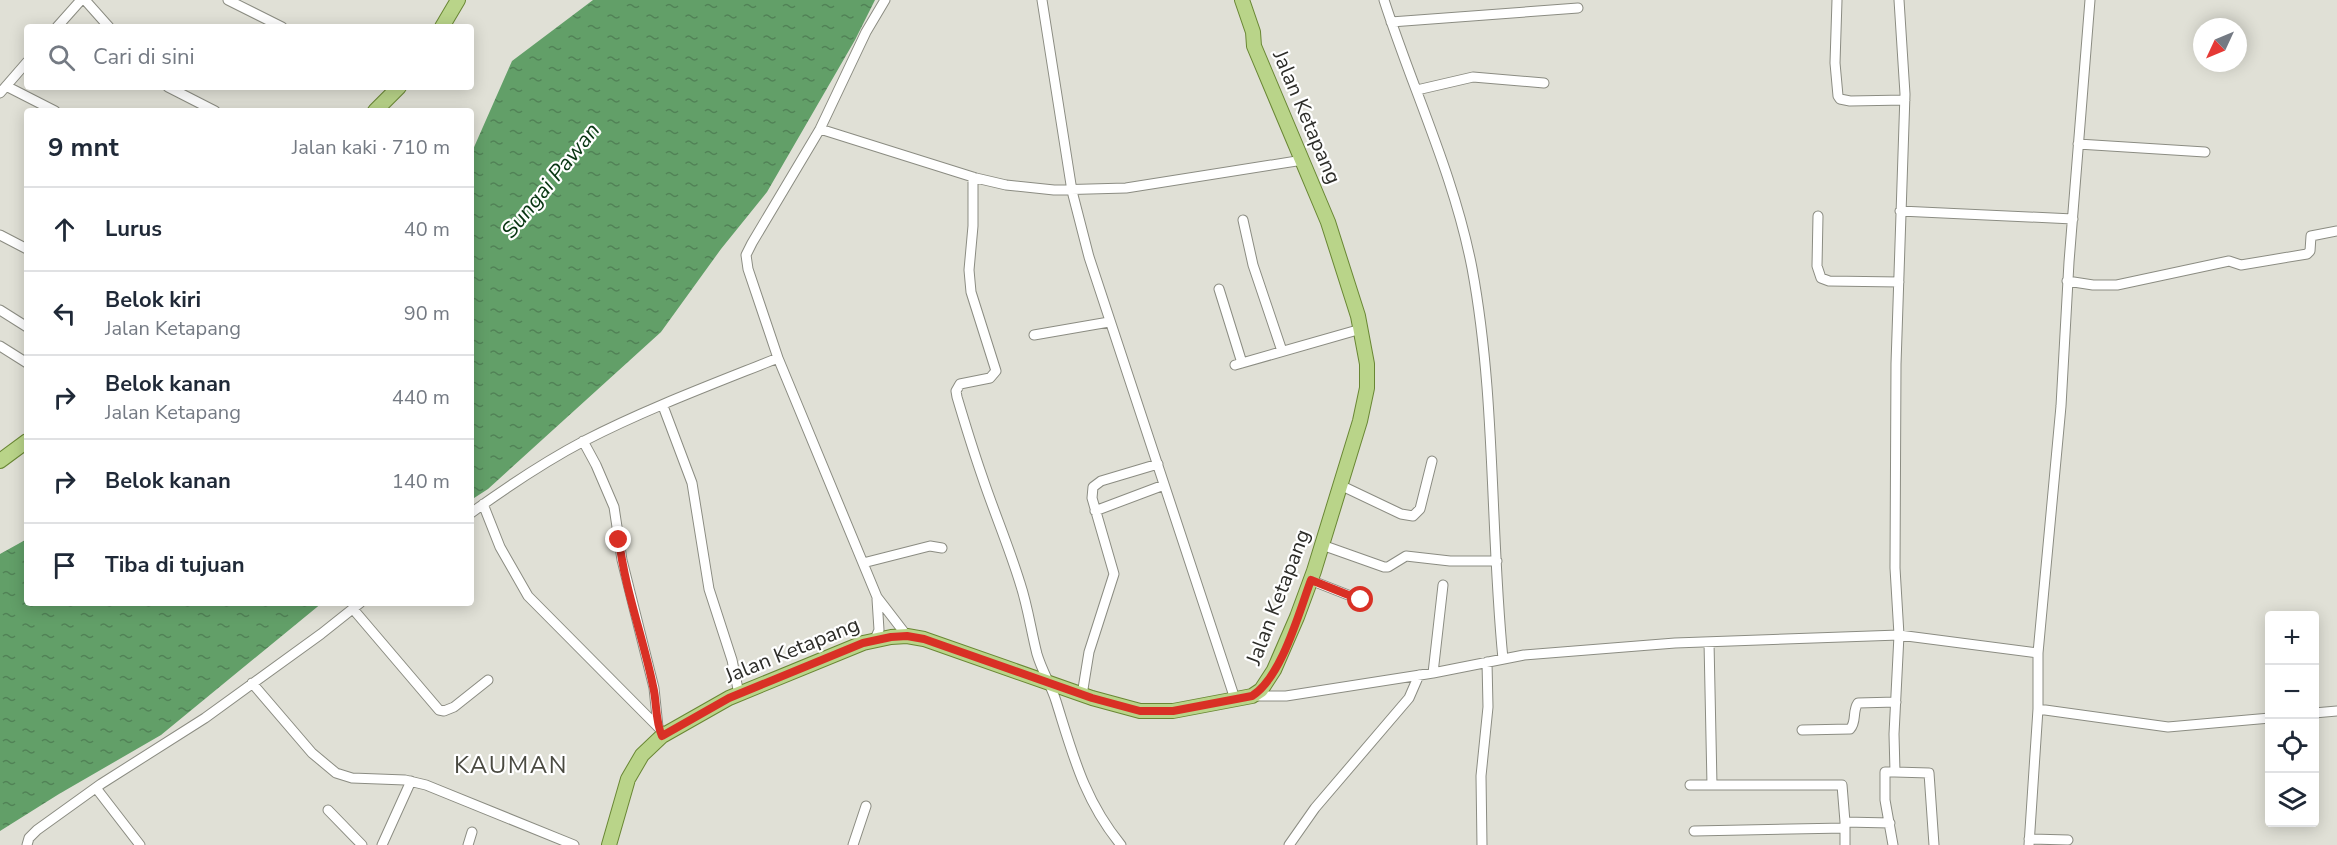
<!DOCTYPE html>
<html lang="id">
<meta charset="utf-8">
<style>
:root{--surface:#fff;--page:#f2f2f3;--text:#1f2937;--muted:#747a83;--line:#e0e1e3}
body{margin:0;font-family:"Nunito Sans",sans-serif;background:var(--page);color:var(--text)}
.controls{position:absolute;right:18px;bottom:18px;display:grid;overflow:hidden;border-radius:6px;box-shadow:0 3px 15px #0003}
.controls button{width:54px;height:54px;display:grid;place-items:center;padding:0;border:0;border-bottom:2px solid var(--line);background:var(--surface);color:var(--text);font:30px sans-serif}
.compass{position:absolute;left:2193px;top:18px;width:54px;height:54px;border-radius:50%;background:var(--surface);box-shadow:0 3px 15px #0003;rotate:226deg}
.stop{position:absolute;width:18px;height:18px;margin:-14px;border:4px solid #d93025;border-radius:50%;background:#fff}
.stop.end{background:#d93025;border-color:#fff;box-shadow:0 2px 6px #0008}
.list{margin:0;padding:0;list-style:none}
h2{display:flex;justify-content:space-between;align-items:center;height:78px;margin:0;padding:0 24px;font-size:26px}
h2 small{font-size:20px;font-weight:400;color:var(--muted)}
.list li{display:grid;grid-template-columns:39px 1fr auto;gap:18px;align-items:center;box-sizing:border-box;height:84px;padding:0 24px;border-top:2px solid var(--line)}
.list b{display:block;font-size:22px;white-space:nowrap}
.list p{margin:0;font-size:20px;white-space:nowrap;color:var(--muted)}
.list em{font-size:20px;font-style:normal;color:var(--muted)}
.icon{flex:none;width:33px;height:33px;fill:none;stroke:currentColor;stroke-width:2;stroke-linecap:round;stroke-linejoin:round}
.map{position:relative;flex:none;width:2337px;height:845px;overflow:hidden}
.search{position:absolute;background:var(--surface);box-shadow:0 3px 15px #0003;left:24px;top:24px;width:450px;height:66px;display:flex;align-items:center;gap:15px;box-sizing:border-box;padding:0 21px;border-radius:6px;color:var(--muted);font-size:22px}
.panel{position:absolute;background:var(--surface);box-shadow:0 3px 15px #0003;left:24px;top:108px;width:450px;height:498px;border-radius:6px}
.map>svg:first-child{display:block}
.water{fill:url(#water-ripples)}
.lines{fill:none;stroke-linecap:round;stroke-linejoin:round}
.street-casing{stroke:#8b8c82;stroke-width:11}
.primary-casing{stroke:#698734;stroke-width:16}
.street{stroke:#fff;stroke-width:9}
.primary{stroke:#b9d489;stroke-width:14}
.route{stroke:#d93025;stroke-width:8}
.labels{text-anchor:middle;stroke-width:4.5;stroke-linejoin:round;paint-order:stroke}
.street-label{font-size:21px;fill:#2d2d29;stroke:#fff}
.water-label{font-size:22px;font-style:italic;fill:#073511;stroke:#fff}
.quarter-label{font-size:24px;letter-spacing:1.5px;fill:#4a4a41;stroke:#fff}
</style>
<div class="map">
<svg width="2337" height="845" viewBox="0 0 2337 845">
<defs>
<pattern id="water-ripples" width="26" height="14" patternUnits="userSpaceOnUse" patternTransform="scale(1.5)"><rect width="26" height="14" fill="#629f68"/><path d="M2 4q2-2 4 0t4 0M15 11q2-2 4 0t4 0" fill="none" stroke="#518256"/></pattern>
</defs>
<rect width="100%" height="100%" fill="#e0e0d6"/>
<!-- water -->
<path class="water" d="M593 0H875L855 40 767 192 721 249 661 332 488 489 471 500V154L512 61Z
M27 539V603H322L161 735 59 794 0 831V554Z"/>
<g class="lines">
<defs>
<path id="street" d="M85 0 109 27
M228 0 282 27
M885 0 866 32 820 129 752 243 746 255 748 269 778 358 877 597 907 636
M1042 0 1072 191 1089 257 1235 699
M1384 0C1413 90 1454 175 1472 268 1496 397 1490 529 1503 659
M1837 0 1835 63 1838 96 1840 99 1850 101 1905 100
M1391 22 1578 8
M57 27 81 0
M6 86 55 111
M168 87 215 111
M1417 90 1473 77 1544 83
M0 93 27 62
M820 129 976 178 1006 185 1054 190 1126 188 1303 160
M2078 144 2205 152
M973 177V226L969 270 971 292 996 371 990 378 960 384 956 391 957 397C965 424 973 450 982 476 994 512 1009 547 1020 583 1028 607 1031 631 1037 654 1042 671 1051 685 1056 701 1073 755 1084 800 1121 845
M1900 211 2073 219
M1818 216 1817 266 1821 278 1829 281 1899 282
M1243 220 1253 265 1282 351
M0 235 27 249
M2067 281 2093 285H2117L2229 261 2241 265 2307 254 2310 251 2311 236 2337 231
M1219 289 1242 363
M0 310 27 327
M1034 335 1109 322
M0 346 27 363
M1235 365 1361 329
M663 406 692 483 709 589 732 660 739 694
M583 441 596 465 614 507 622 560 654 688 658 727
M1340 485 1401 514 1413 516 1420 509 1432 461
M483 504 500 547 528 596 659 728
M1095 511 1164 485
M471 513C507 487 544 462 584 441 646 409 713 384 778 358
M1322 545 1384 567H1388L1406 556 1450 561H1497
M863 563 930 546 942 548
M1310 580 1361 600
M353 609 439 710 444 711 454 707 488 680
M875 639 879 630 877 599
M1709 642 1712 785
M1433 673 1443 585
M252 683 312 753 336 773 352 778 405 780 426 785 574 845
M1082 695 1089 652 1114 574 1092 498 1093 487 1101 481 1158 464
M1252 696H1286L1433 673 1524 655 1675 643 1899 635 2038 653
M2038 709 2168 727 2270 718
M2314 713 2337 711
M1802 730 1850 729C1857 722 1852 711 1858 703L1896 702
M1895 772 1929 773 1934 845
M1690 785H1842L1845 822
M96 788 140 845
M328 810 362 845
M1694 831 1845 828
M2029 839 2068 840
M27 845 29 838 37 830 101 784 205 718 321 634 360 603
M382 845 411 781
M468 845 472 832
M853 845 866 806
M1289 845 1315 808 1409 698 1419 675
M1482 845 1481 776 1488 707 1487 662
M1845 845V822L1890 823
M1893 845 1885 800V772H1895L1894 734 1899 635 1895 568 1896 364 1905 94 1899 0
M2029 845 2038 709V653L2061 406 2069 262 2090 0"/>
<path id="primary" d="M442 27 458 0
M375 111 399 87
M0 461 27 441
M609 845 628 779 642 755 662 736 729 698 863 643 891 637 907 636 924 639 1092 698 1140 711H1173L1252 696 1261 690 1274 670 1297 617 1314 571 1360 421 1367 388V364L1358 316 1328 222 1254 46 1253 32 1242 0"/>
</defs>
<!-- street casing -->
<use href="#street" class="street-casing"/>
<!-- primary casing -->
<use href="#primary" class="primary-casing"/>
<!-- street -->
<use href="#street" class="street"/>
<!-- primary -->
<use href="#primary" class="primary"/>
</g>
<g class="lines">
<!-- route -->
<path class="route" d="M619 540C625 590 643 637 653 686 657 702 655 721 662 736L729 698 863 643 891 637 907 636 924 639 1092 698 1140 711H1173L1252 696C1282 677 1299 612 1311 580L1361 600"/>
</g>
<g class="labels">
<!-- street labels -->
<g class="street-label">
<text transform="translate(1307 117) rotate(67)" y="7">Jalan Ketapang</text>
<text transform="translate(1278 597) rotate(-69)" y="7">Jalan Ketapang</text>
<text transform="translate(792 650) rotate(-22)" y="7">Jalan Ketapang</text>
</g>
<!-- water labels -->
<g class="water-label">
<text transform="translate(550 180) rotate(-51)" y="8">Sungai Pawan</text>
</g>
<!-- quarter labels -->
<g class="quarter-label">
<text x="511" y="773">KAUMAN</text>
</g>
</g>
</svg>
<div class="controls">
<button>+</button>
<button>−</button>
<button><svg class="icon" aria-label="locate" viewBox="0 0 24 24"><circle cx="12" cy="12" r="6"/><path d="M12 2v4M12 18v4M2 12h4M18 12h4"/></svg></button>
<button><svg class="icon" aria-label="layers" viewBox="0 0 24 24"><path d="M12 4l9 5-9 5-9-5zM3 14l9 5 9-5"/></svg></button>
</div>
<svg class="compass" viewBox="-18 -18 36 36"><path d="M0-13l5 13h-10z" fill="#e53935"/><path d="M0 13l5-13h-10z" fill="#747a83"/></svg>
<div class="stop" style="left:1361px;top:600px"></div>
<div class="stop end" style="left:619px;top:540px"></div>
<div class="search"><svg class="icon" aria-label="search" viewBox="0 0 24 24"><circle cx="10" cy="10" r="6"/><path d="M15 15l6 6"/></svg>Cari di sini</div>
<section class="panel">
<h2>9 mnt<small>Jalan kaki · 710 m</small></h2>
<ul class="list">
<li><svg class="icon" aria-label="ahead" viewBox="0 0 24 24"><path d="M12 20V5M6 11l6-6 6 6"/></svg><div><b>Lurus</b></div><em>40 m</em></li>
<li><svg class="icon" aria-label="left" viewBox="0 0 24 24"><path d="M17 20v-9H6M10 6l-5 5 5 5"/></svg><div><b>Belok kiri</b><p>Jalan Ketapang</p></div><em>90 m</em></li>
<li><svg class="icon" aria-label="right" viewBox="0 0 24 24"><path d="M7 20v-9h11M14 6l5 5-5 5"/></svg><div><b>Belok kanan</b><p>Jalan Ketapang</p></div><em>440 m</em></li>
<li><svg class="icon" aria-label="right" viewBox="0 0 24 24"><path d="M7 20v-9h11M14 6l5 5-5 5"/></svg><div><b>Belok kanan</b></div><em>140 m</em></li>
<li><svg class="icon" aria-label="arrive" viewBox="0 0 24 24"><path d="M6 21V4h12l-3 4 3 4H6"/></svg><div><b>Tiba di tujuan</b></div></li>
</ul>
</section>
</div>
